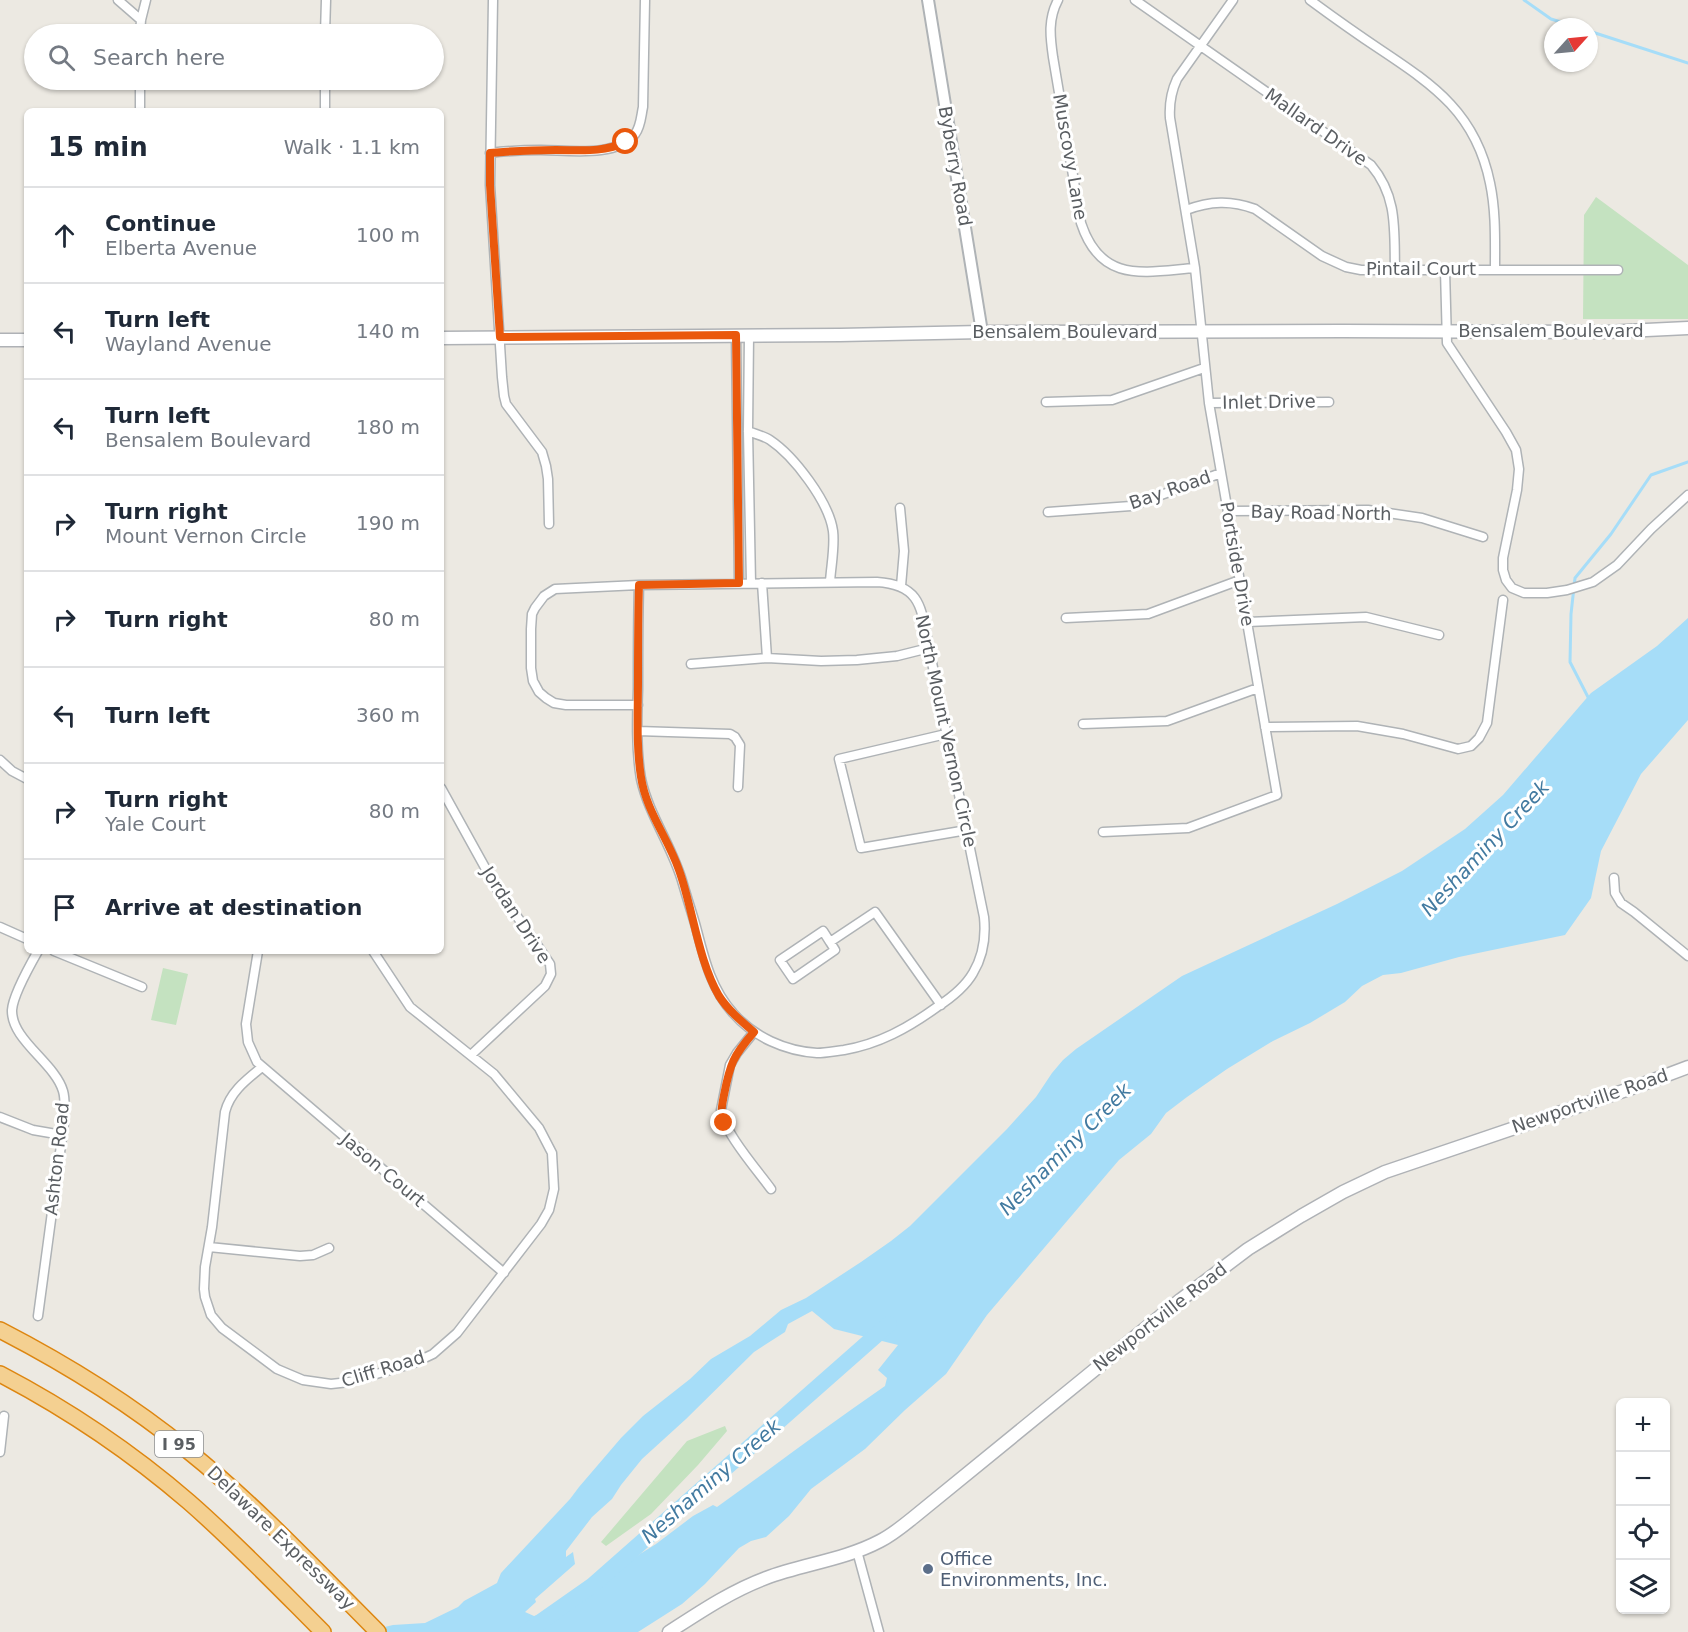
<!DOCTYPE html>
<meta charset="utf-8">
<style>
:root{--surface:#fff;--page:#f6f6f7;--text:#1f2937;--muted:#747a83;--line:#e0e1e3}
body{margin:0;font-family:"DejaVu Sans",sans-serif;background:var(--page);color:var(--text)}
.controls{position:absolute;right:18px;bottom:18px;display:grid;overflow:hidden;border-radius:9px;box-shadow:0 2px 4px #0004}
.controls button{width:54px;height:54px;display:grid;place-items:center;padding:0;border:0;border-bottom:2px solid var(--line);background:var(--surface);color:var(--text);font:30px sans-serif}
.compass{position:absolute;left:1544px;top:18px;width:54px;height:54px;border-radius:50%;background:var(--surface);box-shadow:0 2px 4px #0004;rotate:63deg}
.stop{position:absolute;width:18px;height:18px;margin:-14px;border:4px solid #ea580c;border-radius:50%;background:#fff}
.stop.end{background:#ea580c;border-color:#fff;box-shadow:0 2px 6px #0008}
.list{margin:0;padding:0;list-style:none}
h2{display:flex;justify-content:space-between;align-items:center;height:78px;margin:0;padding:0 24px;font-size:26px}
h2 small{font-size:20px;font-weight:400;color:var(--muted)}
.list li{display:grid;grid-template-columns:39px 1fr auto;gap:18px;align-items:center;box-sizing:border-box;height:96px;padding:0 24px;border-top:2px solid var(--line)}
.list b{display:block;font-size:22px;white-space:nowrap}
.list p{margin:0;font-size:20px;white-space:nowrap;color:var(--muted)}
.list em{font-size:20px;font-style:normal;color:var(--muted)}
.icon{flex:none;width:33px;height:33px;fill:none;stroke:currentColor;stroke-width:2;stroke-linecap:round;stroke-linejoin:round}
.map{position:relative;flex:none;width:1688px;height:1632px;overflow:hidden}
.search{position:absolute;background:var(--surface);box-shadow:0 2px 4px #0004;left:24px;top:24px;width:420px;height:66px;display:flex;align-items:center;gap:15px;box-sizing:border-box;padding:0 21px;border-radius:33px;color:var(--muted);font-size:22px}
.panel{position:absolute;background:var(--surface);box-shadow:0 2px 4px #0004;left:24px;top:108px;width:420px;height:846px;border-radius:9px}
.map>svg:first-child{display:block}
.green{fill:#c4e2c0}
.water{fill:#a6ddf8;fill-rule:evenodd}
.lines{fill:none;stroke-linecap:round;stroke-linejoin:round}
.stream{stroke:#a6ddf8;stroke-width:3}
.river{stroke:#a6ddf8;stroke-width:16}
.minor-casing{stroke:#afb3b6;stroke-width:11}
.tertiary-casing{stroke:#afb3b6;stroke-width:14}
.secondary-casing{stroke:#afb2b6;stroke-width:15}
.motorway-casing{stroke:#dd8611;stroke-width:18}
.minor{stroke:#fff;stroke-width:8}
.tertiary{stroke:#fff;stroke-width:10}
.secondary{stroke:#fff;stroke-width:12}
.motorway{stroke:#f4d091;stroke-width:15}
.route{stroke:#ea580c;stroke-width:8}
.service-dot{fill:#5c6f8a;stroke:#fff;stroke-width:2}
.labels{text-anchor:middle;stroke-width:6;stroke-linejoin:round;paint-order:stroke}
.shield{fill:#fff;stroke:#8c8e91;stroke-width:1.5}
.shield-label{font-size:16px;font-weight:bold;fill:#5a5e62}
.street-label{font-size:18px;fill:#5a5e62;stroke:#fff}
.service-label{font-size:18px;fill:#4e5e75;stroke:#fff;text-anchor:start}
.water-label{font-size:20px;font-style:italic;fill:#427aa0;stroke:#fff}
</style>
<div class="map">
<svg width="1688" height="1632" viewBox="0 0 1688 1632">
<rect width="100%" height="100%" fill="#ece9e2"/>
<!-- green -->
<path class="green" d="M1596 197 1688 265V319H1583L1584 215Z
M163 968 188 974 176 1025 151 1020Z
M725 1426 727 1431 698 1465 651 1514 606 1546 601 1542 687 1441Z"/>
<!-- water -->
<path class="water" d="M1688 618V720L1641 774 1601 851 1591 898 1565 935 1459 957 1401 973 1383 975 1362 986 1345 1002 1310 1023 1273 1041 1227 1069 1187 1097 1166 1113 1151 1134 1119 1160 987 1315 946 1374 905 1410 865 1449 811 1489 789 1516 766 1537 751 1541 739 1548 705 1584 682 1604 638 1632H363L393 1625 425 1623 458 1607 464 1601 497 1583 501 1573 570 1499 579 1487 621 1438 643 1416 690 1379 711 1359 750 1336 781 1310 806 1298 861 1262 891 1241 910 1226 1007 1129 1036 1097 1052 1073 1063 1060 1076 1049 1182 976 1337 904 1402 871 1465 829 1503 795 1591 693 1657 646ZM812 1311 834 1329 898 1345 878 1370 887 1378 885 1386C828 1425 773 1467 717 1507L713 1505 693 1516 656 1544 640 1554 580 1598 551 1611 534 1616 525 1612 536 1602 535 1599 575 1564 573 1552 566 1557V1551L592 1517 612 1499 621 1485 642 1459 686 1419 754 1352 785 1332 788 1324Z"/>
<g class="lines">
<!-- stream -->
<path class="stream" d="M1524 0 1551 19 1577 27
M1589 31 1688 63
M1590 701 1570 662 1571 614 1575 578 1611 534 1651 475 1688 462"/>
<!-- river -->
<path class="river" d="M526 1632 593 1585 889 1324"/>
<defs>
<path id="minor" d="M118 0 141 20
M493 0 490 185 502 377 504 396 506 404 542 452 546 466 548 479 549 524
M1058 0C1048 19 1050 36 1053 57L1081 223C1101 284 1144 272 1195 268
M1135 0 1371 165C1398 197 1394 230 1395 270
M1310 0C1333 17 1357 34 1381 50 1435 86 1476 114 1490 183 1496 211 1495 241 1495 269
M140 34 141 20 146 0
M325 34 326 0
M140 111V80
M325 111V80
M490 153C507 151 524 150 541 150 568 150 616 158 635 134 641 126 641 116 643 107L645 0
M1186 210C1210 201 1231 200 1255 209L1322 256 1346 267 1361 270H1618
M1445 270 1447 343 1506 432 1516 450 1519 469 1517 490 1503 558V570L1506 580 1512 588 1524 593H1547L1567 590 1593 582 1617 565 1651 529 1688 495
M736 335 739 583
M749 335 748 431 751 583
M1046 402 1112 400 1204 368
M1209 403 1329 402
M748 431C755 434 764 436 770 440 794 456 829 502 833 531 835 547 831 566 830 582
M900 508 904 551 901 586
M1228 511 1368 510 1422 518 1483 537
M1048 512 1131 506 1221 473
M762 583 767 658
M1066 618 1148 614 1240 580
M1247 622 1366 617 1439 635
M691 664 767 658 821 661 857 660 897 656 929 648
M638 705H566L554 703 546 698 539 692 533 681 531 668V629L532 614 535 608 544 596 555 589 639 585C719 584 798 583 877 582 923 585 921 610 929 648L984 917C986 937 984 955 973 973 965 987 951 998 937 1007 908 1028 879 1044 844 1050 835 1051 826 1053 817 1053 785 1051 754 1037 733 1013 711 989 704 958 696 927 692 913 687 898 683 884 673 847 649 816 641 779 636 750 637 718 638 689 638 654 638 619 639 585
M1083 724 1167 721 1258 688
M1265 727 1357 726 1403 734 1458 749 1471 746 1479 738 1487 723 1503 600
M638 731 730 734 735 737 740 745 738 787
M946 734 839 759 861 848 967 830
M0 760 12 771 27 779
M441 788 498 891 527 930 550 964 551 974 545 986 471 1055
M1103 832 1188 828 1277 795 1209 403 1195 268 1170 118C1169 103 1171 92 1177 79L1233 0
M1614 878 1615 893 1621 903 1634 912 1688 956
M0 927 27 939
M830 942 835 950 793 979 780 960 823 931 830 942 875 912 941 1005
M38 951C30 965 13 995 12 1010 11 1040 55 1063 63 1091 66 1101 64 1113 64 1123L38 1316
M54 951 142 987
M258 951 246 1024 248 1042 257 1062 504 1273
M754 1032 737 1053 730 1065 721 1110C723 1131 758 1171 771 1189
M262 1067C246 1080 230 1092 225 1112L212 1227 205 1267 204 1289 205 1297 211 1315 222 1328 277 1369 303 1380 331 1384 349 1382 414 1363 433 1354 457 1333 541 1224 549 1210 554 1189 552 1153 539 1128 494 1074 410 1007 373 951
M0 1117 33 1130 62 1135
M209 1247 300 1256 313 1255 329 1248
M0 1452 4 1416
M857 1551 879 1632"/>
<path id="tertiary" d="M928 0 982 332"/>
<path id="secondary" d="M441 338 840 335 982 332 1342 331 1605 332 1688 328
M0 340H27
M669 1632C700 1612 731 1591 766 1578 803 1564 844 1560 880 1541 892 1535 903 1526 914 1517L1179 1301 1248 1249 1301 1216 1343 1192 1385 1172 1635 1087 1688 1067"/>
<path id="motorway" d="M0 1330C66 1364 129 1403 187 1450 256 1505 316 1570 378 1632
M0 1374C67 1409 131 1452 189 1502 236 1543 279 1588 323 1632"/>
</defs>
<!-- minor casing -->
<use href="#minor" class="minor-casing"/>
<!-- tertiary casing -->
<use href="#tertiary" class="tertiary-casing"/>
<!-- secondary casing -->
<use href="#secondary" class="secondary-casing"/>
<!-- motorway casing -->
<use href="#motorway" class="motorway-casing"/>
<!-- minor -->
<use href="#minor" class="minor"/>
<!-- tertiary -->
<use href="#tertiary" class="tertiary"/>
<!-- secondary -->
<use href="#secondary" class="secondary"/>
<!-- motorway -->
<use href="#motorway" class="motorway"/>
</g>
<g class="lines">
<!-- route -->
<path class="route" d="M626 142C602 153 581 150 556 150 534 150 512 151 490 153V185L500 337 736 335 739 583 639 585C638 617 638 649 638 681 638 713 636 745 641 777 646 811 668 838 679 870 693 909 698 960 719 996 728 1010 741 1021 754 1032 733 1056 730 1064 724 1095 722 1105 720 1113 724 1123"/>
</g>
<!-- markers -->
<circle class="service-dot" cx="928" cy="1569" r="6"/>
<g class="labels">
<!-- shield labels -->
<rect class="shield" x="155" y="1431" width="48" height="26" rx="4.5"/>
<g class="shield-label">
<text x="179" y="1450">I 95</text>
</g>
<!-- street labels -->
<g class="street-label">
<text transform="translate(1316 127) rotate(35)" y="6">Mallard Drive</text>
<text transform="translate(1070 157) rotate(80)" y="6">Muscovy Lane</text>
<text transform="translate(955 166) rotate(80)" y="6">Byberry Road</text>
<text x="1421" y="275">Pintail Court</text>
<text x="1551" y="337">Bensalem Boulevard</text>
<text x="1065" y="338">Bensalem Boulevard</text>
<text transform="translate(1269 402) rotate(-1)" y="6">Inlet Drive</text>
<text transform="translate(1170 490) rotate(-19)" y="6">Bay Road</text>
<text transform="translate(1321 513) rotate(1)" y="6">Bay Road North</text>
<text transform="translate(1237 564) rotate(80)" y="6">Portside Drive</text>
<text transform="translate(946 731) rotate(78)" y="6">North Mount Vernon Circle</text>
<text transform="translate(516 915) rotate(57)" y="6">Jordan Drive</text>
<text transform="translate(1590 1101) rotate(-19)" y="6">Newportville Road</text>
<text transform="translate(57 1159) rotate(-84)" y="6">Ashton Road</text>
<text transform="translate(383 1170) rotate(40)" y="6">Jason Court</text>
<text transform="translate(1160 1317) rotate(-38)" y="6">Newportville Road</text>
<text transform="translate(383 1369) rotate(-17)" y="6">Cliff Road</text>
<text transform="translate(281 1538) rotate(44)" y="6">Delaware Expressway</text>
</g>
<!-- service labels -->
<g class="service-label">
<text x="940" y="1565">Office<tspan x="940" dy="21">Environments, Inc.</tspan></text>
</g>
<!-- water labels -->
<g class="water-label">
<text transform="translate(1485 848) rotate(-47)" y="7">Neshaminy Creek</text>
<text transform="translate(1065 1149) rotate(-45)" y="7">Neshaminy Creek</text>
<text transform="translate(711 1481) rotate(-41)" y="7">Neshaminy Creek</text>
</g>
</g>
</svg>
<div class="controls">
<button>+</button>
<button>−</button>
<button><svg class="icon" aria-label="locate" viewBox="0 0 24 24"><circle cx="12" cy="12" r="6"/><path d="M12 2v4M12 18v4M2 12h4M18 12h4"/></svg></button>
<button><svg class="icon" aria-label="layers" viewBox="0 0 24 24"><path d="M12 4l9 5-9 5-9-5zM3 14l9 5 9-5"/></svg></button>
</div>
<svg class="compass" viewBox="-18 -18 36 36"><path d="M0-13l5 13h-10z" fill="#e53935"/><path d="M0 13l5-13h-10z" fill="#747a83"/></svg>
<div class="stop" style="left:626px;top:142px"></div>
<div class="stop end" style="left:724px;top:1123px"></div>
<div class="search"><svg class="icon" aria-label="search" viewBox="0 0 24 24"><circle cx="10" cy="10" r="6"/><path d="M15 15l6 6"/></svg>Search here</div>
<section class="panel">
<h2>15 min<small>Walk · 1.1 km</small></h2>
<ul class="list">
<li><svg class="icon" aria-label="ahead" viewBox="0 0 24 24"><path d="M12 20V5M6 11l6-6 6 6"/></svg><div><b>Continue</b><p>Elberta Avenue</p></div><em>100 m</em></li>
<li><svg class="icon" aria-label="left" viewBox="0 0 24 24"><path d="M17 20v-9H6M10 6l-5 5 5 5"/></svg><div><b>Turn left</b><p>Wayland Avenue</p></div><em>140 m</em></li>
<li><svg class="icon" aria-label="left" viewBox="0 0 24 24"><path d="M17 20v-9H6M10 6l-5 5 5 5"/></svg><div><b>Turn left</b><p>Bensalem Boulevard</p></div><em>180 m</em></li>
<li><svg class="icon" aria-label="right" viewBox="0 0 24 24"><path d="M7 20v-9h11M14 6l5 5-5 5"/></svg><div><b>Turn right</b><p>Mount Vernon Circle</p></div><em>190 m</em></li>
<li><svg class="icon" aria-label="right" viewBox="0 0 24 24"><path d="M7 20v-9h11M14 6l5 5-5 5"/></svg><div><b>Turn right</b></div><em>80 m</em></li>
<li><svg class="icon" aria-label="left" viewBox="0 0 24 24"><path d="M17 20v-9H6M10 6l-5 5 5 5"/></svg><div><b>Turn left</b></div><em>360 m</em></li>
<li><svg class="icon" aria-label="right" viewBox="0 0 24 24"><path d="M7 20v-9h11M14 6l5 5-5 5"/></svg><div><b>Turn right</b><p>Yale Court</p></div><em>80 m</em></li>
<li><svg class="icon" aria-label="arrive" viewBox="0 0 24 24"><path d="M6 21V4h12l-3 4 3 4H6"/></svg><div><b>Arrive at destination</b></div></li>
</ul>
</section>
</div>
